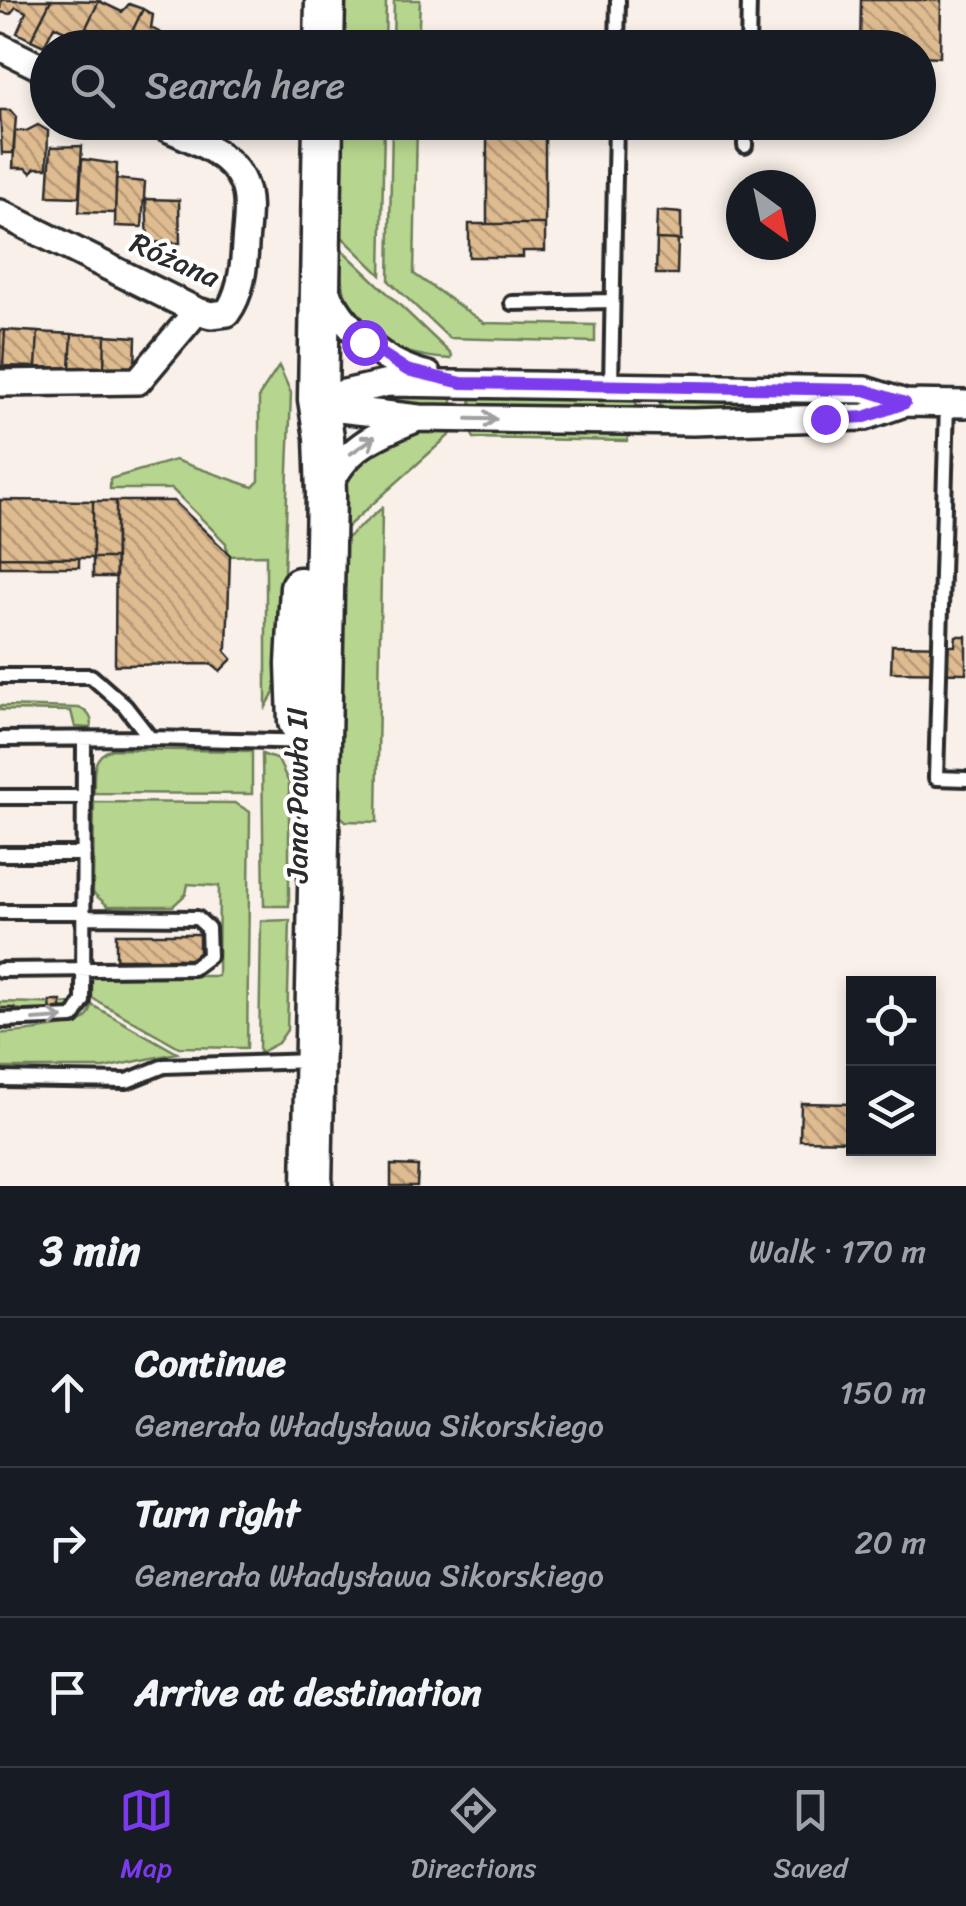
<!DOCTYPE html>
<meta charset="utf-8">
<style>
:root{--surface:#171b24;--page:#20242c;--text:#f1f3f6;--muted:#9ea1a6;--line:#363941;--accent:#7c3aed}
body{margin:0;font-family:Sriracha,sans-serif;background:var(--page);color:var(--text)}
.controls{position:absolute;right:30px;bottom:30px;display:grid;overflow:hidden;border-radius:0px;box-shadow:0 5px 15px #0003}
.controls button{width:90px;height:90px;display:grid;place-items:center;padding:0;border:0;border-bottom:2px solid var(--line);background:var(--surface);color:var(--text);font:50px sans-serif}
.compass{position:absolute;left:726px;top:170px;width:90px;height:90px;border-radius:50%;background:var(--surface);box-shadow:0 5px 15px #0003;rotate:147deg}
.stop{position:absolute;width:30px;height:30px;margin:-22px;border:8px solid #7c3aed;border-radius:50%;background:#fff}
.stop.end{background:#7c3aed;border-color:#fff;box-shadow:0 2px 10px #0008}
.list{margin:0;padding:0;list-style:none}
h2{display:flex;justify-content:space-between;align-items:center;height:130px;margin:0;padding:0 40px;font-size:42px}
h2 small{font-size:32px;font-weight:400;color:var(--muted)}
.list li{display:grid;grid-template-columns:65px 1fr auto;gap:30px;align-items:center;box-sizing:border-box;height:150px;padding:0 40px;border-top:2px solid var(--line)}
.list b{display:block;font-size:38px;white-space:nowrap}
.list p{margin:0;font-size:32px;white-space:nowrap;color:var(--muted)}
.list em{font-size:32px;font-style:normal;color:var(--muted)}
.icon{flex:none;width:55px;height:55px;fill:none;stroke:currentColor;stroke-width:2;stroke-linecap:round;stroke-linejoin:round}
.map{position:relative;flex:none;width:966px;height:1186px;overflow:hidden}
.search{position:absolute;background:var(--surface);box-shadow:0 5px 15px #0003;left:30px;right:30px;top:30px;height:110px;display:flex;align-items:center;gap:25px;box-sizing:border-box;padding:0 35px;border-radius:55px;color:var(--muted);font-size:38px}
.sheet{height:580px;background:var(--surface)}
nav{display:flex;justify-content:space-around;align-items:center;box-sizing:border-box;height:140px;border-top:2px solid var(--line);background:var(--surface);font-size:28px;color:var(--muted)}
nav a{display:grid;justify-items:center;gap:5px}
nav .on{color:var(--accent)}
.map>svg:first-child{display:block}
.grass{fill:#b6d58e;stroke:#70805c;stroke-width:2.5}
.building{fill:url(#building-back-hatch);stroke:#2b2b2b;stroke-width:2.5}
.lines{fill:none;stroke-linecap:round;stroke-linejoin:round}
.service-casing{stroke:#2b2b2b;stroke-width:20}
.minor-casing{stroke:#2b2b2b;stroke-width:32}
.secondary-casing{stroke:#2b2b2b;stroke-width:45}
.service{stroke:#fff;stroke-width:12}
.minor{stroke:#fff;stroke-width:25}
.secondary{stroke:#fff;stroke-width:38}
.oneway{stroke:#a0a0a0}
.route{stroke:#7c3aed;stroke-width:12}
.labels{text-anchor:middle;stroke-width:8;stroke-linejoin:round;paint-order:stroke}
.street-label{font-size:30px;fill:#2b2b2b;stroke:#fff}
</style>
<div class="map">
<svg width="966" height="1186" viewBox="0 0 966 1186">
<defs>
<pattern id="building-back-hatch" width="6" height="6" patternUnits="userSpaceOnUse" patternTransform="scale(2.5)"><rect width="6" height="6" fill="#dfbb90"/><path d="M-1 5l2 2M0 0l6 6M5-1l2 2" fill="none" stroke="#b59876"/></pattern>
</defs>
<rect width="100%" height="100%" fill="#f9f1e9"/>
<filter id="ink" filterUnits="userSpaceOnUse"><feTurbulence type="fractalNoise" baseFrequency=".01" numOctaves="2"/><feDisplacementMap in="SourceGraphic" scale="20" xChannelSelector="R" yChannelSelector="G"/><feConvolveMatrix kernelMatrix="1 2 1 2 8 2 1 2 1" color-interpolation-filters="sRGB"/></filter>
<g filter="url(#ink)">
<!-- grass -->
<path class="grass" d="M342 0H386L385 47 342 48Z
M394 0H420L418 47H393Z
M340 123H384L381 275 339 234Z
M392 123H417L414 274 484 323 595 325V342L449 338 389 281Z
M338 246 452 355 451 359C376 355 339 321 338 246Z
M279 366 291 393 284 572 285 658 279 684 266 707V555L227 556 226 543 172 489H110V479L175 460 253 487 259 481V396Z
M671 392 864 403 660 408 661 397Z
M369 395 452 397V405L370 404Z
M470 397H634L637 407 472 405Z
M433 430 454 431 338 535C331 520 336 511 340 496 353 452 390 437 433 430Z
M470 431 629 434 627 441 474 438Z
M382 508 377 822 346 821 334 811 335 548Z
M0 706 79 708C87 711 94 718 91 728L75 727 71 711 0 710Z
M112 749 252 751V794L94 793C94 773 91 756 112 749Z
M262 754 278 760 289 783V906H264Z
M94 802 235 803 250 812 247 1048 179 1047 92 998V976H218L219 886 188 884 186 894 173 906H108L93 893Z
M290 920 287 1030 278 1043 259 1053 261 921Z
M0 1002 74 1004 65 1013C43 1013 22 1009 0 1008Z
M92 1005 177 1053 104 1068H0V1033C13 1034 77 1026 84 1020 90 1015 90 1012 92 1005Z"/>
<!-- building -->
<path class="building" d="M1 0H51L31 40 17 33 26 12 16 7 10 14 0 12Z
M51 0 99 1 76 48 66 44 62 36 65 31 54 26 44 46 31 40Z
M861 0H941L940 57 918 56V48H860Z
M99 1 122 12 129 4 143 9 124 48H76Z
M143 9 153 15 151 28 169 37 164 48H124Z
M0 110H10L16 117 13 153H2V156Z
M487 122H545V224H487Z
M38 125 48 131 47 168H35L31 173 26 168H13L15 131H26Z
M82 146 79 197 48 196 51 147Z
M82 159 117 164 115 213 79 212Z
M116 179 145 182 142 227 115 226Z
M146 199 179 200 180 243 148 242Z
M657 211 681 213V240L656 239Z
M469 224H545V251H523V257H469Z
M657 239 678 240 677 274H656Z
M0 330H5L3 366H0Z
M5 330 38 332 36 367 3 366Z
M38 332 72 334 70 368 36 367Z
M72 334 105 335 104 370 70 368Z
M105 335 136 337 135 370H104Z
M0 500 93 501V558L0 557Z
M93 501H116V558H93Z
M116 501H174L230 555 227 648 225 651 232 659 220 671 211 664 115 665Z
M0 557 79 558V567H0Z
M93 558H116V577H93Z
M956 636H966V673L891 672 892 645 955 646Z
M116 934H199V959H116Z
M50 1001H61V1013H51Z
M0 1008H14L13 1030 0 1029Z
M801 1103 854 1104V1141L800 1140Z
M391 1165 418 1166 417 1186H391Z"/>
<g class="lines">
<defs>
<path id="service" d="M617 48 618 0
M748 48 749 0
M745 146V122
M512 303 612 301
M611 385 616 122
M947 404 936 778 966 779
M0 676H91L125 706 150 738 316 742
M0 739 150 738
M0 797H84
M0 854H84
M0 912H84
M0 970 193 968 209 956 208 928 197 918 84 917
M0 1020 73 1017 83 1001 84 739
M0 1079 127 1081 164 1066 312 1061"/>
<path id="minor" d="M0 47 48 71
M0 213 197 311 211 315 227 313C241 294 244 268 245 245 246 226 251 201 243 183 229 149 184 137 154 122
M322 284C344 328 380 364 428 375
M0 383 138 381 197 311
M318 399 388 383 865 390 905 403 966 404
M318 399 339 409 419 418 693 422 865 417 905 403
M328 490C343 449 375 435 413 420"/>
<path id="secondary" d="M324 48 325 0
M298 722 296 664 300 587
M312 1186 326 494 324 437 318 399 323 122"/>
</defs>
<!-- service casing -->
<use href="#service" class="service-casing"/>
<!-- minor casing -->
<use href="#minor" class="minor-casing"/>
<!-- secondary casing -->
<use href="#secondary" class="secondary-casing"/>
<!-- service -->
<use href="#service" class="service"/>
<!-- minor -->
<use href="#minor" class="minor"/>
<!-- secondary -->
<use href="#secondary" class="secondary"/>
</g>
<!-- one-way arrows -->
<defs><path id="oneway-shaft" d="M-6 0H5M1.5-3L5.5 0L1.5 3" fill="none" stroke-width="1.6" stroke-linecap="round" stroke-linejoin="round" transform="scale(2.5)"/></defs>
<g class="oneway">
<use href="#oneway-shaft" transform="translate(482 419) rotate(1)"/>
<use href="#oneway-shaft" transform="translate(363 445) rotate(-35)"/>
<use href="#oneway-shaft" transform="translate(48 1019) rotate(-4)"/>
</g>
</g>
<g class="lines" filter="url(#ink)">
<!-- route -->
<path class="route" d="M364 342 407 370 462 383 865 390 905 403 865 417 825 419"/>
</g>
<g class="labels">
<!-- street labels -->
<g class="street-label">
<text transform="translate(175 260) rotate(24)" y="10">Różana</text>
<text transform="translate(297 795) rotate(-90)" y="10">Jana Pawła II</text>
</g>
</g>
</svg>
<div class="controls">
<button><svg class="icon" aria-label="locate" viewBox="0 0 24 24"><circle cx="12" cy="12" r="6"/><path d="M12 2v4M12 18v4M2 12h4M18 12h4"/></svg></button>
<button><svg class="icon" aria-label="layers" viewBox="0 0 24 24"><path d="M12 4l9 5-9 5-9-5zM3 14l9 5 9-5"/></svg></button>
</div>
<svg class="compass" viewBox="-18 -18 36 36"><path d="M0-13l5 13h-10z" fill="#e53935"/><path d="M0 13l5-13h-10z" fill="#9ea1a6"/></svg>
<div class="stop" style="left:364px;top:342px"></div>
<div class="stop end" style="left:825px;top:419px"></div>
<div class="search"><svg class="icon" aria-label="search" viewBox="0 0 24 24"><circle cx="10" cy="10" r="6"/><path d="M15 15l6 6"/></svg>Search here</div>
</div>
<section class="sheet">
<h2>3 min<small>Walk · 170 m</small></h2>
<ul class="list">
<li><svg class="icon" aria-label="ahead" viewBox="0 0 24 24"><path d="M12 20V5M6 11l6-6 6 6"/></svg><div><b>Continue</b><p>Generała Władysława Sikorskiego</p></div><em>150 m</em></li>
<li><svg class="icon" aria-label="right" viewBox="0 0 24 24"><path d="M7 20v-9h11M14 6l5 5-5 5"/></svg><div><b>Turn right</b><p>Generała Władysława Sikorskiego</p></div><em>20 m</em></li>
<li><svg class="icon" aria-label="arrive" viewBox="0 0 24 24"><path d="M6 21V4h12l-3 4 3 4H6"/></svg><div><b>Arrive at destination</b></div></li>
</ul>
</section>
<nav>
<a class="on"><svg class="icon" aria-label="map" viewBox="0 0 24 24"><path d="M3 6l6-2 6 2 6-2v14l-6 2-6-2-6 2zM9 4v14M15 6v14"/></svg>Map</a>
<a><svg class="icon" aria-label="directions" viewBox="0 0 24 24"><path d="M12 3l9 9-9 9-9-9zM9 14v-3h6M13 9l2 2-2 2"/></svg>Directions</a>
<a><svg class="icon" aria-label="saved" viewBox="0 0 24 24"><path d="M7 4h10v16l-5-4-5 4z"/></svg>Saved</a>
</nav>
